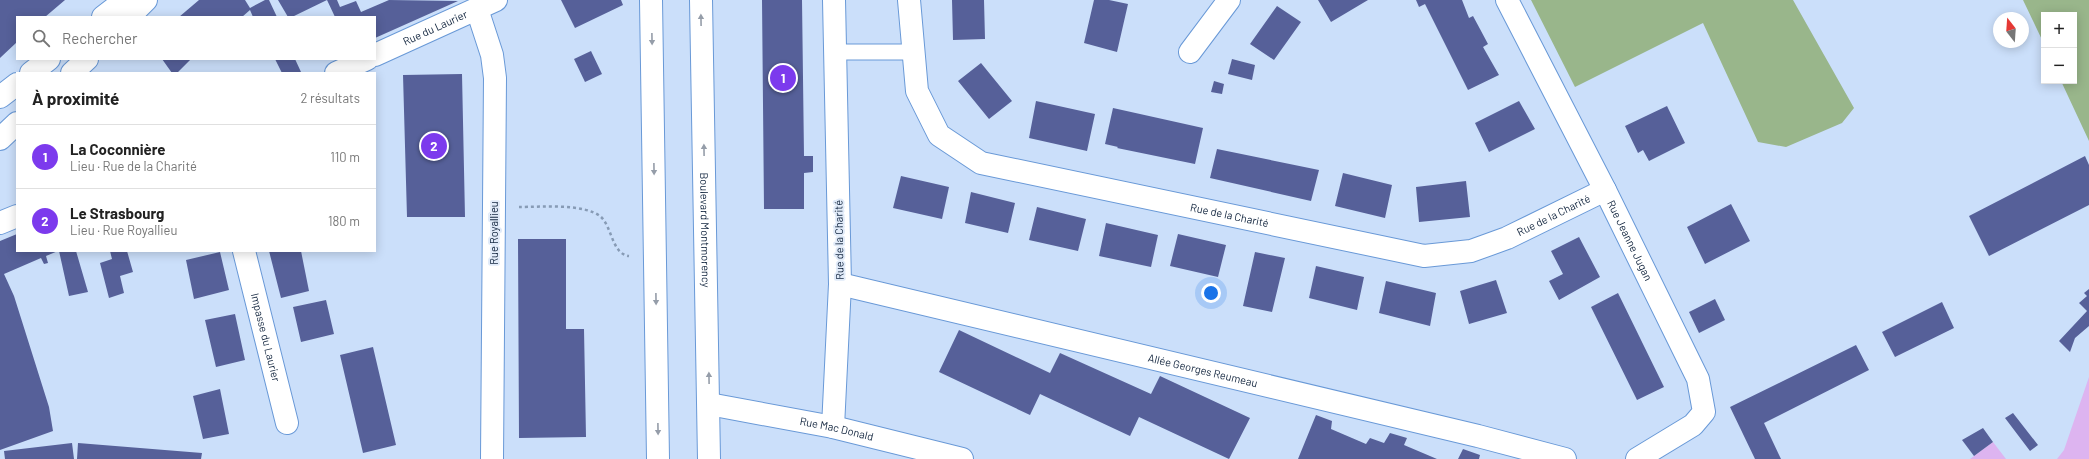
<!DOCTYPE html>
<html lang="fr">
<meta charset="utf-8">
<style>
:root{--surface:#fff;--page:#f2f2f2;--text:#222;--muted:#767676;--line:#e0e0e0;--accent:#7c3aed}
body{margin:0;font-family:Barlow,sans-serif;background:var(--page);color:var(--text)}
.controls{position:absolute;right:12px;top:12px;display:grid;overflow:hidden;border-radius:0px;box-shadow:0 2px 10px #0003}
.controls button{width:36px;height:36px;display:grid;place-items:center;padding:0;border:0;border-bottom:1px solid var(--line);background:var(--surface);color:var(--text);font:20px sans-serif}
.compass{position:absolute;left:1993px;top:12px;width:36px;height:36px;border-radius:50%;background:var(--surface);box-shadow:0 2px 10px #0003;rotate:343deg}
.you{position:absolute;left:1211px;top:293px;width:14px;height:14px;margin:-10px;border:3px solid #fff;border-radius:50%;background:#1a73e8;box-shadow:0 0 0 6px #1a73e833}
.badge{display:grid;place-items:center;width:26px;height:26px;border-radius:50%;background:var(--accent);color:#fff;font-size:13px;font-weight:700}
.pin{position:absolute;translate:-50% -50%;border:2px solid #fff;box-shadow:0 1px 4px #0006}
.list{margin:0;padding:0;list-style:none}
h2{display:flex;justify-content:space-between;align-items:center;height:52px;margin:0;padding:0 16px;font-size:17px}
h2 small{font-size:13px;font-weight:400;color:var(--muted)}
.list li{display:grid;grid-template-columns:26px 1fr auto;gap:12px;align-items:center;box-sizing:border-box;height:64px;padding:0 16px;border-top:1px solid var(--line)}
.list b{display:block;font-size:15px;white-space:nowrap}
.list p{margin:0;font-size:13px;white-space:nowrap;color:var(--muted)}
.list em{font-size:13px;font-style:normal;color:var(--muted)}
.icon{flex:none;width:22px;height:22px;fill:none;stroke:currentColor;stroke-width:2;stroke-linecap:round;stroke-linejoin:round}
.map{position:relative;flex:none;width:2089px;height:459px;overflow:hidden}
.search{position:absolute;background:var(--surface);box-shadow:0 2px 10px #0003;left:16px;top:16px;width:360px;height:44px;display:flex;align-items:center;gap:10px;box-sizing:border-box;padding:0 14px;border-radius:0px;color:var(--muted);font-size:15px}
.panel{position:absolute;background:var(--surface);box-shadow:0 2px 10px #0003;left:16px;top:72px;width:360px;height:180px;border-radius:0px}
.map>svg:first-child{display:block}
.green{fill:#99b68b}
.water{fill:#ddb4f0}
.building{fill:#566099}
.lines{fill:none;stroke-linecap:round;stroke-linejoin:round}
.service-casing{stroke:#6999d7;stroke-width:17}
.minor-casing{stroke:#6999d7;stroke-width:24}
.tertiary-casing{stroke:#6999d7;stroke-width:24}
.primary-casing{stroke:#6999d7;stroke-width:24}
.path{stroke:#879bb5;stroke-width:2.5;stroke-dasharray:3 3;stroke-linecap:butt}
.service{stroke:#fff;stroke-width:15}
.minor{stroke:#fff;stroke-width:22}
.tertiary{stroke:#fff;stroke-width:22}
.primary{stroke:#fff;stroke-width:22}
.oneway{fill:#959da9}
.labels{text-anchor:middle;stroke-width:4;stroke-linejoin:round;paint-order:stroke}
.street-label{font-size:11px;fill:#13263f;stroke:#e1ebf9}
</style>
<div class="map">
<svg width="2089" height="459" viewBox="0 0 2089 459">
<rect width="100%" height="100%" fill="#cbdffa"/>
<!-- green -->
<path class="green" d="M1531 0H1793L1854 108 1842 123 1786 147 1758 142 1703 23 1575 87Z
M2023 0H2089V141L2061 81H2074V15H2044V44Z"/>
<!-- water -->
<path class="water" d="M2089 377V459H2057L2064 450Z
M1993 442 2006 459H1970Z"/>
<!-- building -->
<path class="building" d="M0 0H65L45 17H17V42L0 58Z
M199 0H245L250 8 265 0H269L277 17H253L250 10 242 17H179Z
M278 0H327L292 17H288Z
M327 0H337L340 7 356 1 361 12 389 0 458 1 375 38V17H335Z
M561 0H621L623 5 575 28Z
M762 0H802L804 156H813V172L804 173V209H764Z
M952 0H984L985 39 953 40Z
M1094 0H1109L1128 4 1117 52 1084 43Z
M1318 0H1368L1331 22Z
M1416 0H1462L1469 18 1473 16 1480 29 1488 44 1483 47 1499 75 1468 90 1425 4 1419 7Z
M1277 6 1301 22 1274 60 1250 44Z
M591 51 602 74 585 82 574 59Z
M162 59H191L177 73H172Z
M275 59H295L301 72 282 73Z
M1232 59 1255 65 1252 80 1228 74Z
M981 63 1012 101 989 119 958 81Z
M462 74 465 217H407L403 75Z
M1214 81 1224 84 1222 94 1211 92Z
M1036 101 1095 114 1087 151 1029 138Z
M1519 101 1535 129 1489 152 1475 123Z
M1667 106 1685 143 1649 161 1643 150 1638 153 1625 126Z
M1113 108 1203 128 1195 164 1117 148 1118 147 1105 144Z
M1217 149 1319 170 1311 201 1210 178Z
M2085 156 2089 165V205L1989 256 1969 216Z
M1343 173 1392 185 1385 218 1335 206Z
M901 176 949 187 942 219 893 208Z
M1466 181 1470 217 1419 222 1416 187Z
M971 192 1015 203 1008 233 965 223Z
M1731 204 1750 241 1705 264 1687 227Z
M1037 207 1086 219 1078 251 1029 240Z
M1106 223 1158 235 1151 267 1099 256Z
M17 234V251H58L46 256 48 263 44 264 41 258 4 274 14 296 49 407 53 431 0 450V241Z
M1178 234 1226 245 1218 277 1170 266Z
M1579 237 1600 277 1559 300 1549 281 1563 274 1551 251Z
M518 239H566V329H584L586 437 519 438Z
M59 251H76L88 292 69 296Z
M110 251H127L133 272 120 276 124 293 109 298 100 263 112 259Z
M269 251H301L309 291 281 298Z
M220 252 229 290 194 299 186 260Z
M1255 252 1285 258 1272 312 1243 306Z
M1316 266 1364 277 1357 310 1309 298Z
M1496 280 1507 313 1469 324 1460 291Z
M1386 281 1436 293 1430 326 1379 313Z
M2089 289V326L2075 338 2070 352 2059 341 2087 311 2079 303 2087 296 2084 293Z
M1618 293 1664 387 1637 400 1591 307Z
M1715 299 1725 320 1699 333 1689 312Z
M326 300 334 334 301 342 293 307Z
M1942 302 1954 328 1895 357 1882 332Z
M235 314 245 360 216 367 205 320Z
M959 330 1050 373 1060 353 1151 394 1160 376 1250 418 1229 459 1139 417 1130 436 1040 394 1030 415 939 372Z
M1856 345 1869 370 1764 423 1781 459H1755L1730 407Z
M373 347 396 445 363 453 340 355Z
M220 389 229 434 203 439 193 396Z
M2013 413 2038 445 2030 451 2005 418Z
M1316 415 1332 421 1331 429 1366 444 1370 438 1384 443 1390 433 1407 438 1404 445 1437 459H1298Z
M1983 428 1993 442 1974 456 1962 440Z
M72 443 74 459H5L4 451Z
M78 443 202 453 201 459H77Z
M1463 449 1480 455 1479 459H1458Z"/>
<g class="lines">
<defs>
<path id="service" d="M835 52H913"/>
<g id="minor">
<path id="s1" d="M909 0 917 91 939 135 981 163 1424 256 1471 251 1507 238 1605 190"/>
<path id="s2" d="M1507 0 1605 190 1698 379 1704 412 1693 425 1637 459"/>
<path d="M477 9 492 55 495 78 492 459"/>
<path d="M1190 52 1229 0"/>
<path id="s3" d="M375 55 496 0"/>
<path d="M336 73 367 59"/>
<path d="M0 223 17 216"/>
<path id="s4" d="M244 251 287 423"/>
<path id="s5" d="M840 284 1478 436 1565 459"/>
<path id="s6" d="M709 404 833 427 962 459"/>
<path d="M833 427 840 284 834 0"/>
</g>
<path id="tertiary" d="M103 17 125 0
M129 17 146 0
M31 73 49 59
M72 73 87 59
M0 97 17 84
M0 139 17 123"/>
<g id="primary">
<path d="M651 0 658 459"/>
<path id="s7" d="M701 0 709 459"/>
</g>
</defs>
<!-- service casing -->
<use href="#service" class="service-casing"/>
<!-- minor casing -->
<use href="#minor" class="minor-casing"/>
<!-- tertiary casing -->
<use href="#tertiary" class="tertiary-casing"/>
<!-- primary casing -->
<use href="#primary" class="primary-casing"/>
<!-- path -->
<path class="path" d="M519 207C541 207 585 203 601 217 612 227 612 254 629 256"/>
<!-- service -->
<use href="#service" class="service"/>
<!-- minor -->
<use href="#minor" class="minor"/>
<!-- tertiary -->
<use href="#tertiary" class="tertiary"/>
<!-- primary -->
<use href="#primary" class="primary"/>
</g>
<!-- one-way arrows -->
<defs><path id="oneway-solid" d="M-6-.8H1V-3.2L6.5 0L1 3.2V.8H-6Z"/></defs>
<g class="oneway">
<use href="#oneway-solid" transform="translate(701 20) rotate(-91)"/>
<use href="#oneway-solid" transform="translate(652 39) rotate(89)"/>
<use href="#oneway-solid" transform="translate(704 150) rotate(-91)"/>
<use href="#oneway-solid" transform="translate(654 169) rotate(89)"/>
<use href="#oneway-solid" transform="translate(656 299) rotate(89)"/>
<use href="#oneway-solid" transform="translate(709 378) rotate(-91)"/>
<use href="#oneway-solid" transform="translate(658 429) rotate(89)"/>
</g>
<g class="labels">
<!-- street labels -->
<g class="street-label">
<text dy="4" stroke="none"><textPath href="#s3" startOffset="66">Rue du Laurier</textPath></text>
<text dy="4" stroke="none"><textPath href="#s1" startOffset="445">Rue de la Charité</textPath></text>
<text dy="4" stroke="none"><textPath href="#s1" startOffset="781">Rue de la Charité</textPath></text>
<text dy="4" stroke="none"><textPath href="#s7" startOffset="230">Boulevard Montmorency</textPath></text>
<text transform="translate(494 233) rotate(-90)" y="4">Rue Royallieu</text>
<text transform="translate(839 240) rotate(-91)" y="4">Rue de la Charité</text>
<text dy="4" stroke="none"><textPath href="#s2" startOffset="270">Rue Jeanne Jugan</textPath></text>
<text dy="4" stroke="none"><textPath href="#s4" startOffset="89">Impasse du Laurier</textPath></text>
<text dy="4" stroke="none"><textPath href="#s5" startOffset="373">Allée Georges Reumeau</textPath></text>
<text dy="4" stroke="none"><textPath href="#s6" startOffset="130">Rue Mac Donald</textPath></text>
</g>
</g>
</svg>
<div class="controls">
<button>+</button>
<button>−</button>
</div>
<svg class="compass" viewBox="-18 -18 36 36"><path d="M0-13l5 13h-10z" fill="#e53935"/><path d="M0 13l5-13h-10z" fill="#767676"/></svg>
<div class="you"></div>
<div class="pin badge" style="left:783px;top:78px">1</div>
<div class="pin badge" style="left:434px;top:146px">2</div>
<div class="search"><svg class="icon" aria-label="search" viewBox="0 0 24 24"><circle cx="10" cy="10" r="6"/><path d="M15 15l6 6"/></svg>Rechercher</div>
<section class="panel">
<h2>À proximité<small>2 résultats</small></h2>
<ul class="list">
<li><span class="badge">1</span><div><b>La Coconnière</b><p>Lieu · Rue de la Charité</p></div><em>110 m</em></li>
<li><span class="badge">2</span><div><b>Le Strasbourg</b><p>Lieu · Rue Royallieu</p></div><em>180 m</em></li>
</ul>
</section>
</div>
